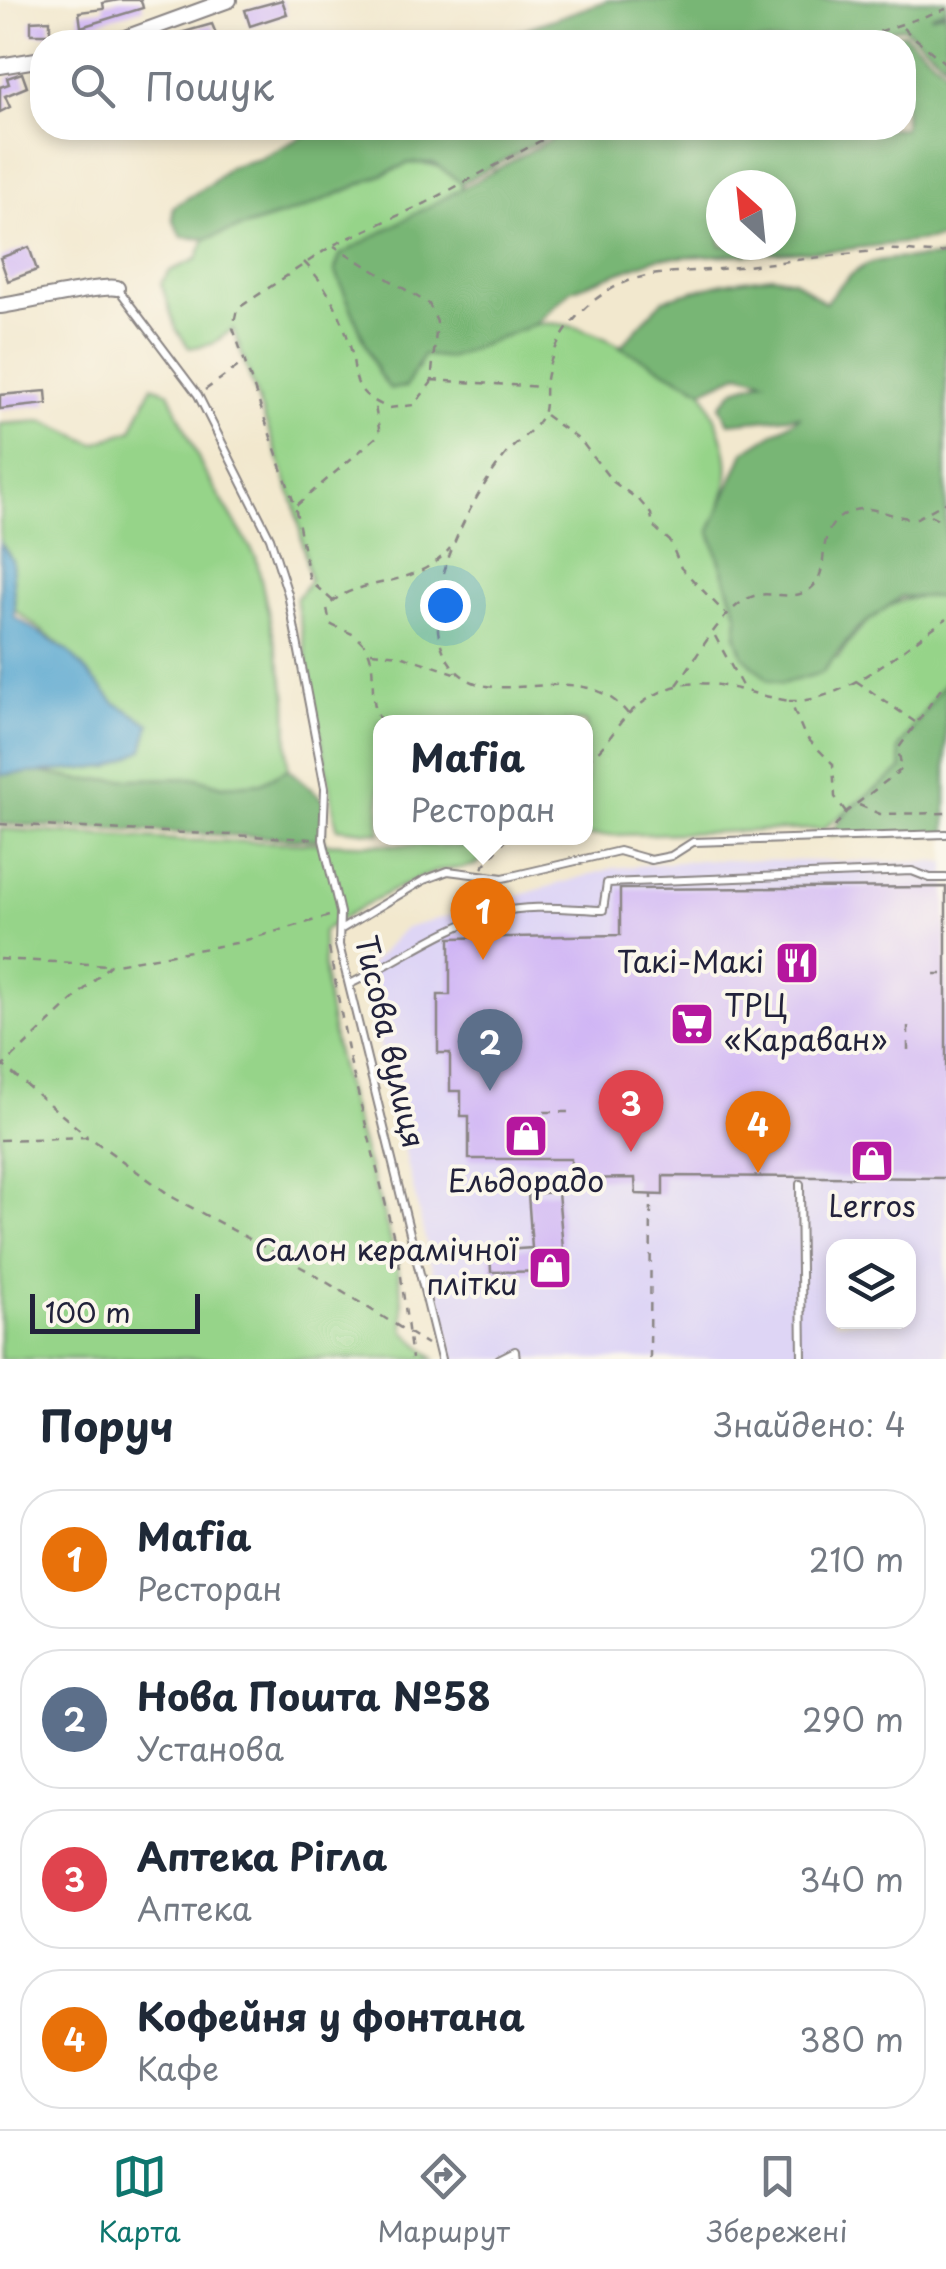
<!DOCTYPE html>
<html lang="uk">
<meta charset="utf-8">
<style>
:root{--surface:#fff;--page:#f2f2f3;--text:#1f2937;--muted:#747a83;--line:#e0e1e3;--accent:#0f766e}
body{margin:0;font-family:"Playpen Sans",sans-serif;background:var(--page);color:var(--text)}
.controls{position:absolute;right:30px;bottom:30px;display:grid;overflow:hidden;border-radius:20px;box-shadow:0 5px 15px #0003}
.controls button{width:90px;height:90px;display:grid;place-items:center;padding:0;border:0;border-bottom:2px solid var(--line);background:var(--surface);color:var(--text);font:50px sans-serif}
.compass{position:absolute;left:706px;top:170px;width:90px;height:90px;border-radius:50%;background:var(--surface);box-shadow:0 5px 15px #0003;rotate:333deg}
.scale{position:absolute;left:30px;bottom:25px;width:170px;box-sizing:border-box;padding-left:10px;border:5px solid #22223b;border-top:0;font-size:28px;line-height:35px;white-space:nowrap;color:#22223b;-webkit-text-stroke:8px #fbf7ec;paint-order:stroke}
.you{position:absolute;left:445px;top:605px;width:35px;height:35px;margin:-25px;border:8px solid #fff;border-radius:50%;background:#1a73e8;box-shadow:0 0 0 15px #1a73e833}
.badge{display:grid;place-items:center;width:65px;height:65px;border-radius:50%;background:var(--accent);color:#fff;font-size:32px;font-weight:700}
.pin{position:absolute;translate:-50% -82px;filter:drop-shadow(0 2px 5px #0008)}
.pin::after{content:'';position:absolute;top:52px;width:35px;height:30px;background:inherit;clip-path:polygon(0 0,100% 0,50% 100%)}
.popup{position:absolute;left:373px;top:715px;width:220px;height:130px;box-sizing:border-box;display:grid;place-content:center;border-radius:20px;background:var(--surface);filter:drop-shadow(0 2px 8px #0005);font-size:32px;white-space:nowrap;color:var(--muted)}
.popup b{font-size:38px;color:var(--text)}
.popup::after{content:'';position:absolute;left:50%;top:100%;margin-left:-20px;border:20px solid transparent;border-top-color:var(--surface)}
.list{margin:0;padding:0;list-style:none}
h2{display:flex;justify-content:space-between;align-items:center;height:130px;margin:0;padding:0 40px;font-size:42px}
h2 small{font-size:32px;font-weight:400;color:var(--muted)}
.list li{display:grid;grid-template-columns:65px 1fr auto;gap:30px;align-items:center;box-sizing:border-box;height:140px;margin:0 20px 20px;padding:0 20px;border:2px solid var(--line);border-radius:40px}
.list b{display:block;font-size:38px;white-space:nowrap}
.list p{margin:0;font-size:32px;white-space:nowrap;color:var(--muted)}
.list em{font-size:32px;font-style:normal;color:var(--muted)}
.icon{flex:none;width:55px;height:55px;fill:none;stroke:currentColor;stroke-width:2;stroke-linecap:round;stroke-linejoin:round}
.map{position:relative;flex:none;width:946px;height:1359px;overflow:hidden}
.search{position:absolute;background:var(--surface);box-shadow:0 5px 15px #0003;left:30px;right:30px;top:30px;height:110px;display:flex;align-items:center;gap:25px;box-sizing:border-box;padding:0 35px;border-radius:40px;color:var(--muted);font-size:38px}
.sheet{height:770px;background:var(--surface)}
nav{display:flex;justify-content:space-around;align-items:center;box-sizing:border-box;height:140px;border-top:2px solid var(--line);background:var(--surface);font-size:28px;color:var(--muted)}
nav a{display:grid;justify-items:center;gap:5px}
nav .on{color:var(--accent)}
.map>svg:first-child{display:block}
.built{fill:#ded5f5;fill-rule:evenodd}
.green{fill:#96d489;stroke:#5c7b62;stroke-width:2.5}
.forest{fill:#78b675;stroke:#4d6c58;stroke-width:2.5;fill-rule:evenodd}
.water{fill:#54a5cf;stroke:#3b6485;stroke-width:2.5}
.building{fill:#cfb4f5}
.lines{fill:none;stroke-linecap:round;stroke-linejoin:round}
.service-casing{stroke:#8a8584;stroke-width:10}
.minor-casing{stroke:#8a8584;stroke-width:18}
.path{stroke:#8a8584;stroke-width:2.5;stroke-dasharray:8 8;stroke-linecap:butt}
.service{stroke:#fff;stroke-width:6}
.minor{stroke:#fff;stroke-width:14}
.labels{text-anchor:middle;stroke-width:8;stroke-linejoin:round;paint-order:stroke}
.poi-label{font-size:30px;fill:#22223b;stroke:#fbf7ec;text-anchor:end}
.street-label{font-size:30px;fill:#22223b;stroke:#fbf7ec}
</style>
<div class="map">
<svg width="946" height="1359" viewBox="0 0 946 1359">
<rect width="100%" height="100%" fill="#fbf7ec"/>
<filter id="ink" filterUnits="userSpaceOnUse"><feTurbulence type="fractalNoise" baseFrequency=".01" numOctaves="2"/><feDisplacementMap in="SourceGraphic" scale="20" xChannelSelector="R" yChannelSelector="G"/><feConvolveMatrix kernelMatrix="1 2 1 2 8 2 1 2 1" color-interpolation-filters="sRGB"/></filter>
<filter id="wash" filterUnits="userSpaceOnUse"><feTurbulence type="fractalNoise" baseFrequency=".0048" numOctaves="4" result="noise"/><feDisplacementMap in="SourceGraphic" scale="40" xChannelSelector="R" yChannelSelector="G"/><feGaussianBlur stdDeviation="2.25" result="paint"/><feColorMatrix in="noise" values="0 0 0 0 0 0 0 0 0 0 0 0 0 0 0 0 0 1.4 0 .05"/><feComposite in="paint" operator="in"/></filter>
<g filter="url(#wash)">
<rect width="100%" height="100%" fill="#f2e8ce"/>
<!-- built -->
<path class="built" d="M700 860 946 862V1359H453L363 973 403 929 613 868ZM834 1246H908V1322H834Z"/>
<!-- green -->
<path class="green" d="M409 163C433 163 445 166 462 183L461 190 341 255 335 269 378 373 418 369 423 354C464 360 494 336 533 325 583 312 657 370 703 390 729 449 739 471 710 532L738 616 736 635 838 658C863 618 896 590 946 597V682L902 769 823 829 586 836V722H380V833L337 828 296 599 310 581 295 506 233 329 212 344 189 348 176 329 161 283 170 271 197 259 205 239 305 208Z
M152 386 169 392 204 471 256 557 287 698 288 769 261 784 222 786 197 778 81 780 40 772 110 767 150 724 114 702 69 652 15 610 12 560 0 542V424L44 421 95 444 132 430Z
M0 829 177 840 487 847C484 874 454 865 435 872 395 887 359 907 323 931 321 1040 364 1143 393 1248 401 1275 402 1305 405 1332L435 1359H0Z"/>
<!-- forest -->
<path class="forest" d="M609 0H946V9L930 16 946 12V64L903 27 849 42H487Z
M903 33 946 70V238L840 250 658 258 571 290 536 324 449 358 423 355 406 387 390 389 378 373 335 270 340 255 572 128H904V42H871ZM721 185H781V245H721Z
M319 128H564L462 183 433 163H409L305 208 205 239 182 237 173 220V207L212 183 229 167 259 159Z
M946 256V597H901L856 630 822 673 782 684 768 680 743 656 736 635 738 616 710 531 744 452 801 416 729 423 720 406 735 389 764 380 740 373 703 390 620 347 664 299 723 283 772 276 794 280 825 303C869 247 881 263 946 256Z
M946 681V834L830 835 846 812 902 769 898 749Z
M288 769 324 800 323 840 0 824V775L40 772 81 780 197 778 222 786 261 783Z"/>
<!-- water -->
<path class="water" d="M0 542 12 560 15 617 69 652 114 702 150 724 143 750 110 767 0 775Z"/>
<g id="blocks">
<!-- building -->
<path class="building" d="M119 0H141L143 8 81 27 79 12 104 9 103 3Z
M282 0 287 14 250 26 245 10Z
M50 20V34H31V21Z
M212 24 217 36 202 42H176L173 35Z
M22 73 27 87 5 96 10 107 0 112V87L9 84 7 78Z
M29 247 37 270 8 281 0 258Z
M46 391 47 404 0 409V395Z
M946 887V1178L663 1176V1195L636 1194 635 1178 571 1179V1159H469V1116H461V1091H450V1053H438V995H450V938L620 935V889Z
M558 1192 565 1271 491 1272 490 1251 532 1248 528 1194Z"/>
</g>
</g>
<g filter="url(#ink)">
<use href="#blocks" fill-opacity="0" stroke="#8a8584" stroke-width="2.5"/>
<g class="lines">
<defs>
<path id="service" d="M119 290 198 395 270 538 288 594 325 788 323 840 340 913 339 945 441 1359
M340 930 424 880 448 871 503 878 619 851 651 860 671 856 693 842 946 834
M350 984C396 962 446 926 495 913 530 904 568 909 603 910L607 883 912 871 930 878H946
M800 1184 802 1359
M499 1359 515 1351 516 1359"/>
<path id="minor" d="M114 42 229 0
M0 66 42 59
M0 306C24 303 102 284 117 288"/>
</defs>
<!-- service casing -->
<use href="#service" class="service-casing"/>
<!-- minor casing -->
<use href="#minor" class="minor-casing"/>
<!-- path -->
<path class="path" d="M903 28 946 64
M849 42 946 9
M304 262C326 284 342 315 350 346 359 378 348 391 389 408L414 405 431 383 437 322 429 304 334 246
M431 380 543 387
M205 390 243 363
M545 415 581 441 612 481 639 500 651 514 653 526 670 541 681 568 726 614
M297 505 380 434 374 401
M930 515 946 523
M333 601 310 581 295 506 233 328 237 309 333 245 426 203 564 128
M715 636 742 686
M371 652 400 655 455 673
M856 681 915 722
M677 685C697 658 724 603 757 595 775 592 794 601 810 589 832 572 815 540 837 520 864 495 888 520 917 518L946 502
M628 714C577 650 489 720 450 663 411 607 470 499 506 454 516 442 535 430 542 416 547 408 544 389 546 379 554 334 587 296 631 280 658 271 692 272 720 269 776 263 831 255 886 250 906 248 926 256 946 252
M381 722C364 692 383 660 359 639 351 631 340 630 330 624L327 608C351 575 415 592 450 548
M586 761C611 744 614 725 633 710 692 662 727 691 790 701
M859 805 880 814 946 813
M846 812 835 797 833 764 805 736 790 701C845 703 902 648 946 619
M0 824 313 839
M835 827 846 812 902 769 898 749 946 682
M482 868 507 838
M329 948 350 1061 398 1254 412 1359
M0 959 108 965
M934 974H946
M908 1026V1052
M0 1063 87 1136
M0 1069 110 965 236 943 329 916
M544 1112H573
M0 1140 89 1137 174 1198 310 1272 427 1344
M650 1359 651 1195"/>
<!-- service -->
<use href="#service" class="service"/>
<!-- minor -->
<use href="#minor" class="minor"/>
</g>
</g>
<!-- icons -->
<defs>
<symbol id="restaurant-square" viewBox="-11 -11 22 22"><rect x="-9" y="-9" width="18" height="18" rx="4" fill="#b5179e" stroke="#fbf7ec"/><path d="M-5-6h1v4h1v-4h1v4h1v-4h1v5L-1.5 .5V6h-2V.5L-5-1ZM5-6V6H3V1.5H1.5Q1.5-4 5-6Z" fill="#fff"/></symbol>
<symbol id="supermarket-square" viewBox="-11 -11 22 22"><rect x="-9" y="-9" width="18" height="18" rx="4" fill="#b5179e" stroke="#fbf7ec"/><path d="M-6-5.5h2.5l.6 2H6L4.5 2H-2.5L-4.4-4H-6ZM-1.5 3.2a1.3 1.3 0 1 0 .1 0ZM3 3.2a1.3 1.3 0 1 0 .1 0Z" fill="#fff"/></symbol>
<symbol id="shop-square" viewBox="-11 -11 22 22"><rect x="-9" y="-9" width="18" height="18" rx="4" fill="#b5179e" stroke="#fbf7ec"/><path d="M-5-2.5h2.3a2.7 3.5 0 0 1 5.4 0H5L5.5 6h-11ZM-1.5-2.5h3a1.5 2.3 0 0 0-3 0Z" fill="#fff"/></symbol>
</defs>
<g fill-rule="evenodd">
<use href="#restaurant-square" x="772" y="938" width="50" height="50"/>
<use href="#supermarket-square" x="667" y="999" width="50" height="50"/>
<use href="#shop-square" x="501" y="1111" width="50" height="50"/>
<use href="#shop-square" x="847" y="1136" width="50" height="50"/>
<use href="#shop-square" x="525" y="1243" width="50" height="50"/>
</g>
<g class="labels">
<!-- poi labels -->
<g class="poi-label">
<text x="764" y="973">Такі-Макі</text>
<text x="724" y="1017" text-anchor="start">ТРЦ<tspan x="724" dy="34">«Караван»</tspan></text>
<text x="526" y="1192" text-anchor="middle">Ельдорадо</text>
<text x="872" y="1217" text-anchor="middle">Lerros</text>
<text x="518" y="1261">Салон керамічної<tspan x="518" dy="34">плітки</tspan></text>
</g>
<!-- street labels -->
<g class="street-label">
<text transform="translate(389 1042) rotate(77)" y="10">Тисова вулиця</text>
</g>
</g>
</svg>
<div class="controls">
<button><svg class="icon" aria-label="layers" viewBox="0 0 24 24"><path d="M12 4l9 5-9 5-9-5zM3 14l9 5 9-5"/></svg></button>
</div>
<svg class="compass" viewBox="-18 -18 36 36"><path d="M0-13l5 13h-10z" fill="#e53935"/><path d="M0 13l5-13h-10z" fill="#747a83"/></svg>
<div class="scale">100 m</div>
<div class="you"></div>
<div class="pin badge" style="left:483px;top:960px;background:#e8710a">1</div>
<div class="popup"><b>Mafia</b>Ресторан</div>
<div class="pin badge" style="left:490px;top:1091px;background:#5c6f8a">2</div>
<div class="pin badge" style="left:631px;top:1152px;background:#e0444e">3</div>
<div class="pin badge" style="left:758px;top:1173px;background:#e8710a">4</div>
<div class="search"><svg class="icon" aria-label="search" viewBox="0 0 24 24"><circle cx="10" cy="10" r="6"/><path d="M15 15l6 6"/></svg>Пошук</div>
</div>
<section class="sheet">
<h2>Поруч<small>Знайдено: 4</small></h2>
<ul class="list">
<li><span class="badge" style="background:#e8710a">1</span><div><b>Mafia</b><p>Ресторан</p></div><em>210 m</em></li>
<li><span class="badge" style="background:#5c6f8a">2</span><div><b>Нова Пошта №58</b><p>Установа</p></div><em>290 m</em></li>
<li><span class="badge" style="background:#e0444e">3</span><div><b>Аптека Рігла</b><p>Аптека</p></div><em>340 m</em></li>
<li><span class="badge" style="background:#e8710a">4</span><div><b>Кофейня у фонтана</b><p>Кафе</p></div><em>380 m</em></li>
</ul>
</section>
<nav>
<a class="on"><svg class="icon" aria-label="map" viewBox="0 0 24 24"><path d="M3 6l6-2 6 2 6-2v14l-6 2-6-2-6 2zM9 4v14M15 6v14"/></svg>Карта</a>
<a><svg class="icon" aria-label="directions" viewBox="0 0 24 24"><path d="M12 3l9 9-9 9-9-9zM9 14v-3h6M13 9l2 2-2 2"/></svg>Маршрут</a>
<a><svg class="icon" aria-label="saved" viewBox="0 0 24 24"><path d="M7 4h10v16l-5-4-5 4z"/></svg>Збережені</a>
</nav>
